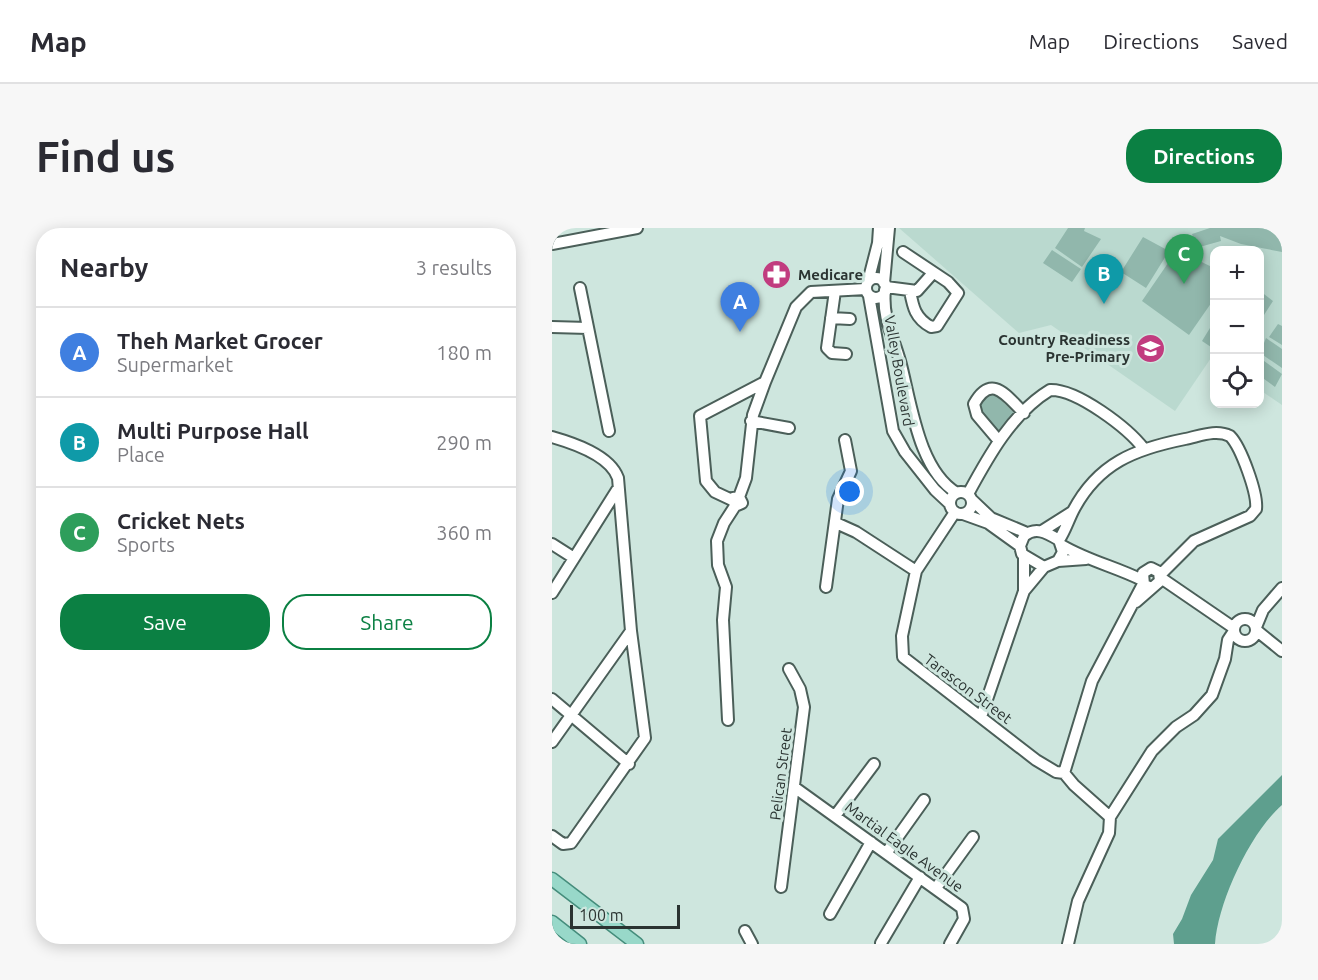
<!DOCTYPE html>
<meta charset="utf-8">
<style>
:root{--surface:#fff;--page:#f7f7f7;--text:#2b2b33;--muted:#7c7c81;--line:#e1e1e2;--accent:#0b8043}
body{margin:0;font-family:Ubuntu,sans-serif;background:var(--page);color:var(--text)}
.controls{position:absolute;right:18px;top:18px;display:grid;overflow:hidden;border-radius:12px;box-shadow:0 3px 15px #0003}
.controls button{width:54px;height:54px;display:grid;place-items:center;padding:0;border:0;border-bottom:2px solid var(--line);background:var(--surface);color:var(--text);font:30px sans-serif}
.scale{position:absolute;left:18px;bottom:15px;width:110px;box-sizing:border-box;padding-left:6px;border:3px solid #2a3331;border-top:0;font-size:16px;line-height:21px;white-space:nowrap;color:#2a3331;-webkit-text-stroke:4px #cee6de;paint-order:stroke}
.you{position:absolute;left:298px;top:264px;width:21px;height:21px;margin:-15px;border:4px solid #fff;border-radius:50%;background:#1a73e8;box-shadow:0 0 0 9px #1a73e833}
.badge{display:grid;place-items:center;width:39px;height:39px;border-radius:50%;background:var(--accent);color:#fff;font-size:20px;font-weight:700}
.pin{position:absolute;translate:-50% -50px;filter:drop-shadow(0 2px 3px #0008)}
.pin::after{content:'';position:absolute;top:32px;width:21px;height:18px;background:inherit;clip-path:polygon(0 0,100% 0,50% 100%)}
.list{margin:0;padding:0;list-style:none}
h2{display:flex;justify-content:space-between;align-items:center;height:78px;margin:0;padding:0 24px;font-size:26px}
h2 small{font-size:20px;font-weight:400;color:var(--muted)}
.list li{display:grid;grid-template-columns:39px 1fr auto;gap:18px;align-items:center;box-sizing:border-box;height:90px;padding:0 24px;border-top:2px solid var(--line)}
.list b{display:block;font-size:22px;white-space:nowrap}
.list p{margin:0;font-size:20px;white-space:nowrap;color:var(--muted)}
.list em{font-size:20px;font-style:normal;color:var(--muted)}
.actions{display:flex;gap:12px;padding:18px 24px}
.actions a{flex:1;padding:14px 0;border:2px solid var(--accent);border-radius:24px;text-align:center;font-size:21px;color:var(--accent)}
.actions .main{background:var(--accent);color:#fff}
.icon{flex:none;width:33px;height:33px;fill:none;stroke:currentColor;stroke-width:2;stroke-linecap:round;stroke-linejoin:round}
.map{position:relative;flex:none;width:730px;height:716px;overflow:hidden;border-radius:24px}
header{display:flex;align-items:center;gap:36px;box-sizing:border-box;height:84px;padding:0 30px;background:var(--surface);border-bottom:2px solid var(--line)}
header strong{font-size:28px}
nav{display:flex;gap:33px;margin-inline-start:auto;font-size:21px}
.intro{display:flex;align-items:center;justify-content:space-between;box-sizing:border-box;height:144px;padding:0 36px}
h1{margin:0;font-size:42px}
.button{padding:15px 27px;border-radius:24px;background:var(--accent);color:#fff;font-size:21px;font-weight:700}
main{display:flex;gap:36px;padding:0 36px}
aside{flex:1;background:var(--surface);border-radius:24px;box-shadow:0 3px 15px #0003}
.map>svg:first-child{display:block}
.built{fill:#bad9cf}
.green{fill:#91b7ac}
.water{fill:#5e9f8e}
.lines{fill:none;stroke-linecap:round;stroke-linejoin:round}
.minor-casing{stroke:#4b5f59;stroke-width:14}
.major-casing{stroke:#458d7c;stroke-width:15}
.minor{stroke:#fff;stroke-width:10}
.major{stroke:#98d8c9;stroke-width:12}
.labels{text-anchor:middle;stroke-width:6;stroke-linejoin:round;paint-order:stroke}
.poi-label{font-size:15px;font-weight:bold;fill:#2a3331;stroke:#cee6de;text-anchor:start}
.street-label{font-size:15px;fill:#2a3331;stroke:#cee6de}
</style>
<header>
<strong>Map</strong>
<nav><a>Map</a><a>Directions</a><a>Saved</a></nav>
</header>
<div class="intro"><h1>Find us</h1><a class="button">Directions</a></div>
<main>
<aside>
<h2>Nearby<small>3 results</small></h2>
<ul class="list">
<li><span class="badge" style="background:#3f7fe0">A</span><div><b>Theh Market Grocer</b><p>Supermarket</p></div><em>180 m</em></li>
<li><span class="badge" style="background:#0f9aa8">B</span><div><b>Multi Purpose Hall</b><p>Place</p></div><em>290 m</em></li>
<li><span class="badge" style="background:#2e9e5b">C</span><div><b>Cricket Nets</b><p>Sports</p></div><em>360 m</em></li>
</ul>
<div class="actions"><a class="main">Save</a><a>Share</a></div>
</aside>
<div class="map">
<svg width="730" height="716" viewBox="0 0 730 716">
<rect width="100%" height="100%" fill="#cee6de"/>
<!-- built -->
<path class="built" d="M347 0H730V177L708 162V22H662V132L659 130 623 183 499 97 467 105Z"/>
<!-- green -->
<path class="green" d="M516 0H533L532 3 549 11 530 39 503 20Z
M658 0H730V24L689 16 668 8 669 13 644 20 640 6Z
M591 9 617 23 594 60 569 44Z
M500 22 529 41 520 54 491 35Z
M625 22 662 40V71L637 107 590 73Z
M708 63 721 73 712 87 708 84Z
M726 96 730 98V117L717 109Z
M658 100 662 103V121L650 113Z
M714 110 730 121V140L708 125Z
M708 130 730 146 723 159 708 148Z
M440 163 465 188 445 208 424 185 430 167Z"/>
<!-- water -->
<path class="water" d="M730 547V577C698 605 666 674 663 716H622L621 706 630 691 639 667 661 632 666 611Z"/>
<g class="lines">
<defs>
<path id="minor" d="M0 16 85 0
M351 24 396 54 406 65 385 98 379 99C363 90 361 79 358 63
M314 60a10 10 0 1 1 20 0a10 10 0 1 1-20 0Z
M316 54 326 15 327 0
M332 55 337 0
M334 59 365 63 381 45
M28 60 57 203
M333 62C330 89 341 108 348 133 359 173 366 242 405 265
M283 63 275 120 280 125 294 126
M317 68 341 203 353 224 383 262 398 276
M279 90 298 91
M0 99 36 100
M199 193 237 200
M0 209C21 215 58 227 66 250L79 403 93 510 19 615 11 616 0 608
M447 213 425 187 422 176C440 144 455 169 472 185
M398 275a11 11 0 1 1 22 0a11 11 0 1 1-22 0Z
M416 266C436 229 460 185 498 162 525 161 576 200 592 221
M187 269 181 270 183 278 190 275 187 269 194 250 201 187 213 154
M180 272 163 264 154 253 148 188 213 154 244 79 259 64 314 61
M420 272 439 290 475 305
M403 284 364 343 350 408 351 429 484 532 504 544 512 545 522 557 558 589
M411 286 436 295 468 318
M284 295 304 304 364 343
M490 303 520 284
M507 312C513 303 516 293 521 283 546 235 583 221 633 211 648 208 664 201 678 208 689 219 706 266 704 281L698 288 642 313 608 347
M0 316 22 330
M511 318C537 333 564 339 590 352
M506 333 511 324 507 312C495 305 484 298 472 308L468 318 470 326 492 339 506 333 534 331
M609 350 682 400
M274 359 286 271 299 243 293 212
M472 363 492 339
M0 365 65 262
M584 374 608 353 607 344 599 340 591 345 592 357 600 360
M682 402a11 11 0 1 1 22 0a11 11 0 1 1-22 0Z
M704 399 711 382 730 360
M704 402 730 423
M0 471 77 536
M429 489 472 363V329
M176 492 171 392 174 359 166 337 165 313 172 295 183 278
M0 514 79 403
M512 545 540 453 591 356
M242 559 410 680 412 691 398 716
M283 588 322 536
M335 624 372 572
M229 659 252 479 248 461 237 441
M384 660 421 609
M278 686 319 614
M193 703 200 716
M329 715 368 649
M516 716 526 673 557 605 558 589 600 523 624 499 642 487 660 467 673 431 676 412 682 403"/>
<path id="major" d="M0 651 85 716
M0 694 28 716"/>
</defs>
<!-- minor casing -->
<use href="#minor" class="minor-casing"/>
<!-- major casing -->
<use href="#major" class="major-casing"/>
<!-- minor -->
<use href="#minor" class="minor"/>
<!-- major -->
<use href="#major" class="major"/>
</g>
<!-- icons -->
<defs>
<symbol id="pharmacy-disc" viewBox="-11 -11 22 22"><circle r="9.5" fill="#c13c7f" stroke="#cee6de"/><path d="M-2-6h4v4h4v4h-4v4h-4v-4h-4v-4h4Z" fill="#fff"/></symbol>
<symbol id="school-disc" viewBox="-11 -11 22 22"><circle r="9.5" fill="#c13c7f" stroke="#cee6de"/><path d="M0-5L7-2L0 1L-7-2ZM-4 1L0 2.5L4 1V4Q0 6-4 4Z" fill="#fff"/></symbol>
</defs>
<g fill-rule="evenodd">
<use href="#pharmacy-disc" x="208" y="30" width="33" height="33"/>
<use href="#school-disc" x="582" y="104" width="33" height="33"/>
</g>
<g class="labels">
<!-- poi labels -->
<g class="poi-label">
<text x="246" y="52">Medicare</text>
<text x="578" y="117" text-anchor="end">Country Readiness<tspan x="578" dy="17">Pre-Primary</tspan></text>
</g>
<!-- street labels -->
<g class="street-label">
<text transform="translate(347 143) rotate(80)" y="5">Valley Boulevard</text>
<text transform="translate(416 461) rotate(37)" y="5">Tarascon Street</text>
<text transform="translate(229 546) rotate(-83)" y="5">Pelican Street</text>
<text transform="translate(352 619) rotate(36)" y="5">Martial Eagle Avenue</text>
</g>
</g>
</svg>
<div class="controls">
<button>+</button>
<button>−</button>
<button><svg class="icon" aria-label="locate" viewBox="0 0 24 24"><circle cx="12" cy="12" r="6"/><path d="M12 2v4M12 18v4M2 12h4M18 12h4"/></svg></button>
</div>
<div class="scale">100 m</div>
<div class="you"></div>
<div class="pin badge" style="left:188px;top:104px;background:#3f7fe0">A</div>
<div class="pin badge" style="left:552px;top:76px;background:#0f9aa8">B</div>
<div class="pin badge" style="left:632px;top:56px;background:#2e9e5b">C</div>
</div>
</main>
